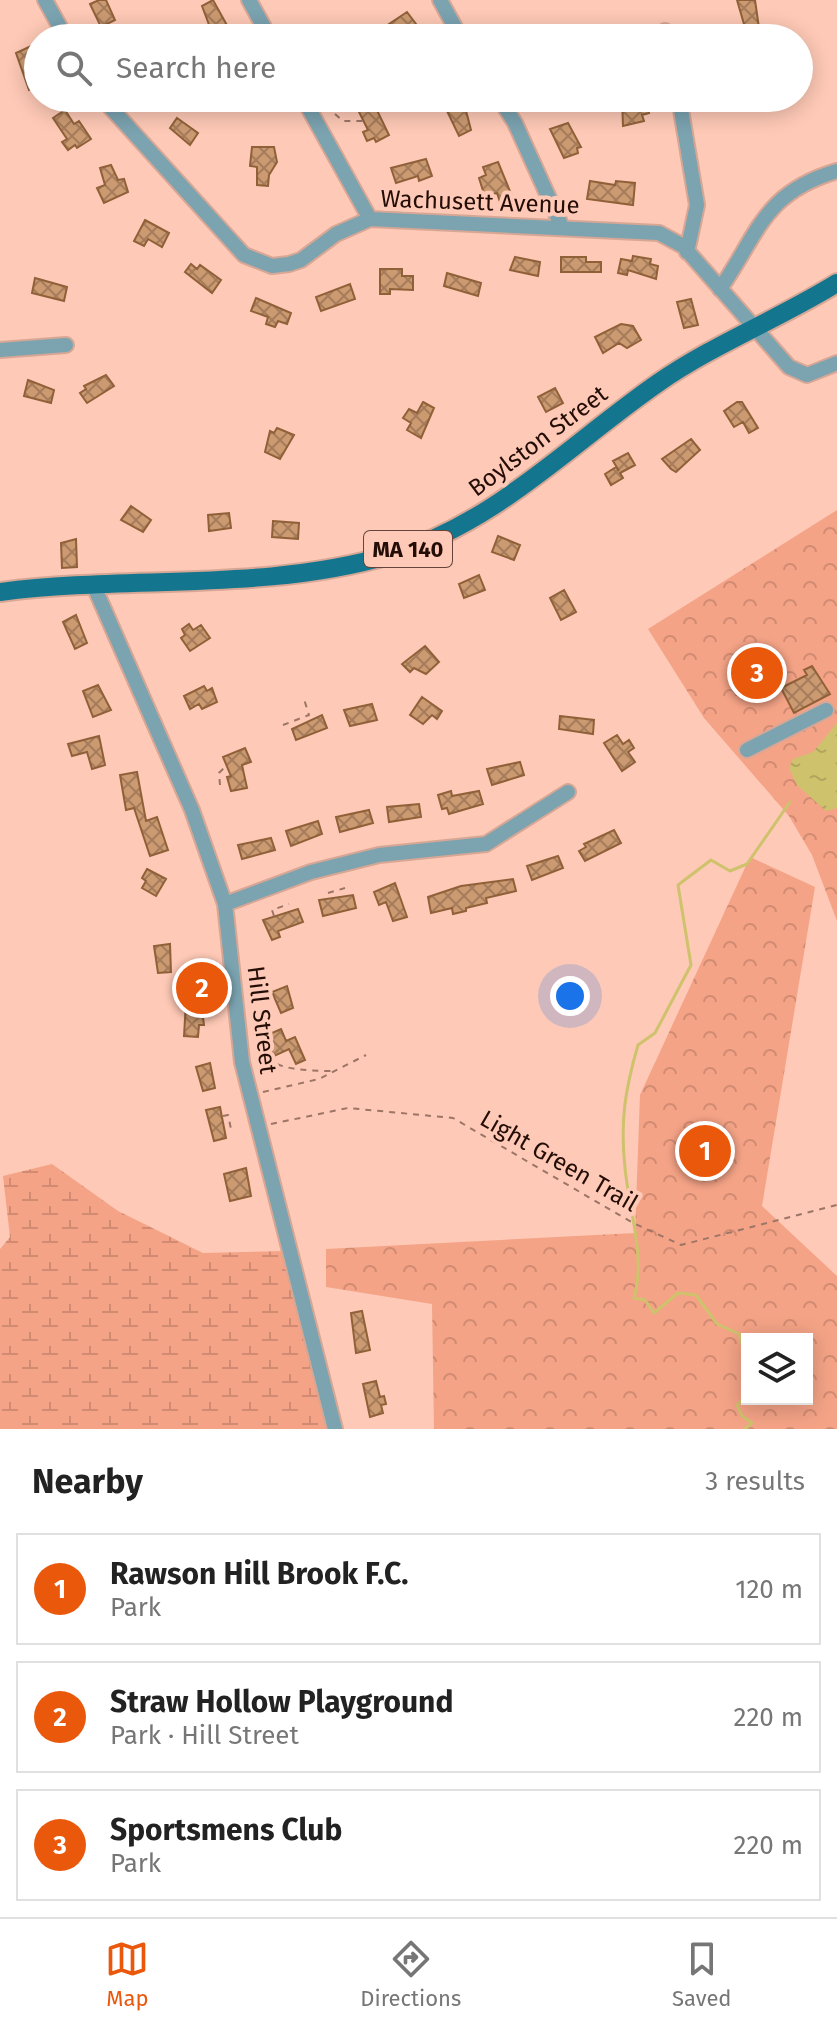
<!DOCTYPE html>
<meta charset="utf-8">
<style>
:root{--surface:#fff;--page:#f2f2f2;--text:#222;--muted:#767676;--line:#e0e0e0;--accent:#ea580c}
body{margin:0;font-family:"Fira Sans",sans-serif;background:var(--page);color:var(--text)}
.controls{position:absolute;right:24px;bottom:24px;display:grid;overflow:hidden;border-radius:0px;box-shadow:0 4px 20px #0003}
.controls button{width:72px;height:72px;display:grid;place-items:center;padding:0;border:0;border-bottom:2px solid var(--line);background:var(--surface);color:var(--text);font:40px sans-serif}
.you{position:absolute;left:570px;top:996px;width:28px;height:28px;margin:-20px;border:6px solid #fff;border-radius:50%;background:#1a73e8;box-shadow:0 0 0 12px #1a73e833}
.badge{display:grid;place-items:center;width:52px;height:52px;border-radius:50%;background:var(--accent);color:#fff;font-size:26px;font-weight:700}
.pin{position:absolute;translate:-50% -50%;border:4px solid #fff;box-shadow:0 2px 8px #0006}
.list{margin:0;padding:0;list-style:none}
h2{display:flex;justify-content:space-between;align-items:center;height:104px;margin:0;padding:0 32px;font-size:34px}
h2 small{font-size:26px;font-weight:400;color:var(--muted)}
.list li{display:grid;grid-template-columns:52px 1fr auto;gap:24px;align-items:center;box-sizing:border-box;height:112px;margin:0 16px 16px;padding:0 16px;border:2px solid var(--line);border-radius:0px}
.list b{display:block;font-size:30px;white-space:nowrap}
.list p{margin:0;font-size:26px;white-space:nowrap;color:var(--muted)}
.list em{font-size:26px;font-style:normal;color:var(--muted)}
.icon{flex:none;width:44px;height:44px;fill:none;stroke:currentColor;stroke-width:2;stroke-linecap:round;stroke-linejoin:round}
.map{position:relative;flex:none;width:837px;height:1429px;overflow:hidden}
.search{position:absolute;background:var(--surface);box-shadow:0 4px 20px #0003;left:24px;right:24px;top:24px;height:88px;display:flex;align-items:center;gap:20px;box-sizing:border-box;padding:0 28px;border-radius:44px;color:var(--muted);font-size:30px}
.sheet{height:488px;background:var(--surface)}
nav{display:flex;justify-content:space-around;align-items:center;box-sizing:border-box;height:112px;border-top:2px solid var(--line);background:var(--surface);font-size:22px;color:var(--muted)}
nav a{display:grid;justify-items:center;gap:4px}
nav .on{color:var(--accent)}
.map>svg:first-child{display:block}
.wetland{fill:url(#wetland-marsh)}
.park{fill:url(#park-crowns);fill-rule:evenodd}
.water{fill:url(#water-ripples)}
.lines{fill:none;stroke-linecap:round;stroke-linejoin:round}
.stream{stroke:#cfc26d;stroke-width:3}
.building{fill:url(#building-cross-hatch);stroke:#906139;stroke-width:2}
.minor-casing{stroke:#d7a796;stroke-width:18}
.major-casing{stroke:#d7a796;stroke-width:22}
.path{stroke:#9c7567;stroke-width:2;stroke-dasharray:6 6;stroke-linecap:butt}
.minor{stroke:#7ba3b0;stroke-width:14}
.major{stroke:#13768e;stroke-width:18}
.labels{text-anchor:middle;stroke-width:8;stroke-linejoin:round;paint-order:stroke}
.shield{fill:#fec9b6;stroke:#65453b;stroke-width:2}
.shield-label{font-size:22px;font-weight:bold;fill:#230d06}
.street-label{font-size:24px;fill:#230d06;stroke:#fec9b6}
</style>
<div class="map">
<svg width="837" height="1429" viewBox="0 0 837 1429">
<defs>
<pattern id="wetland-marsh" width="20" height="14" patternUnits="userSpaceOnUse" patternTransform="scale(2)"><rect width="20" height="14" fill="#f4a386"/><path d="M1 5h8M5 5V1M11 12h8M15 12V8" fill="none" stroke="#d18b72"/></pattern>
<pattern id="park-crowns" width="20" height="18" patternUnits="userSpaceOnUse" patternTransform="scale(2)"><rect width="20" height="18" fill="#f4a386"/><path d="M2 6a3 3 0 1 1 6 0M12 15a3 3 0 1 1 6 0" fill="none" stroke="#d18b72"/></pattern>
<pattern id="water-ripples" width="26" height="14" patternUnits="userSpaceOnUse" patternTransform="scale(2)"><rect width="26" height="14" fill="#cfc26d"/><path d="M2 4q2-2 4 0t4 0M15 11q2-2 4 0t4 0" fill="none" stroke="#b1a65d"/></pattern>
<pattern id="building-cross-hatch" width="8" height="8" patternUnits="userSpaceOnUse" patternTransform="scale(2)"><rect width="8" height="8" fill="#cc9a71"/><path d="M0 0l8 8M0 8l8-8" fill="none" stroke="#a57c5b"/></pattern>
</defs>
<rect width="100%" height="100%" fill="#fec9b6"/>
<!-- wetland -->
<path class="wetland" d="M52 1164 118 1211 203 1253 289 1251 335 1429H0V1249L10 1237 3 1176Z"/>
<!-- park -->
<path class="park" d="M837 510V921L812 855 789 816 704 718 648 629Z
M750 857 815 887 762 1206 837 1276V1429H434L432 1304 326 1287V1249L635 1233 640 1095ZM807 1339V1399H747V1339Z"/>
<!-- water -->
<path class="water" d="M837 723V808L826 811 797 785 789 768 793 759 813 752Z"/>
<g class="lines">
<!-- stream -->
<path class="stream" d="M747 1359 739 1334 717 1324 696 1295 678 1293 654 1313 645 1300 634 1298C646 1257 629 1210 625 1168 620 1121 625 1090 638 1045L655 1033 691 965 678 885 711 860 730 871 747 864 790 802
M745 1429 752 1423 742 1416 737 1405 747 1396"/>
</g>
<!-- building -->
<path class="building" d="M99 0H106L115 20 101 27 90 4Z
M213 0 234 38H214L202 6Z
M737 0H755L759 28 746 31Z
M407 12 422 32 412 38H405L400 30 395 33 389 24Z
M31 46 38 59V86L29 90 16 53Z
M622 98 646 102 649 113 642 115 644 121 623 126Z
M464 103 471 130 459 136 447 111Z
M374 104 389 135 376 142 374 138 367 141 363 132 368 130 359 112Z
M65 110 74 124 79 121 91 139 77 148 75 145 68 150 62 142 67 139 53 118Z
M177 118 198 133 190 145 170 128Z
M568 123 581 147 577 148 578 153 564 158 550 129Z
M252 147H274L277 162 269 175 268 186 257 185V167L250 166Z
M426 159 432 176 419 181 418 176 396 183 391 168Z
M498 162 514 201 501 205 497 193 485 197 479 178 486 175 483 167Z
M111 165 118 180 124 179 128 192 104 203 97 188 105 185 100 168Z
M590 181 615 185 616 181 635 183 633 205 587 199Z
M145 220 169 233 162 247 148 239 144 246 134 241Z
M633 256 651 259 650 264 658 266 656 279 628 270 627 275 618 273 621 259 632 261Z
M515 257 540 262 538 276 510 270Z
M561 257H586V262H601V272H561Z
M191 264 197 269 200 265 221 280 212 293 185 272Z
M380 269H402V276H413V290L390 289V294H380Z
M447 273 481 283 478 296 444 286Z
M35 278 67 287 64 301 32 293Z
M350 284 355 299 321 311 316 297Z
M256 298 291 313 287 324 278 321 275 327 266 324 268 317 251 311Z
M691 299 698 325 684 328 677 302Z
M621 324 633 326 641 340 627 348 619 343 603 353 595 337Z
M106 375 114 386 87 403 80 393 86 389 84 386Z
M28 380 54 390 51 403 24 396Z
M555 388 563 403 546 412 538 397Z
M423 402 434 408 421 438 407 430 411 423 403 418 409 409 417 413Z
M737 402H742L758 428 749 433 743 422 734 427 724 411Z
M277 428 294 435 280 459 265 452 270 431 274 433Z
M691 439 700 450 676 472 671 469 662 459Z
M628 453 635 465 620 473 623 478 611 485 605 474 616 467 619 471 613 461Z
M131 506 151 520 143 532 121 520Z
M229 513 231 528 209 531 208 515Z
M273 521 299 523 298 539 272 537Z
M498 536 520 545 514 560 492 552Z
M76 539 77 567 62 568 61 543Z
M479 575 485 590 464 598 459 584Z
M564 590 576 612 561 620 550 598Z
M76 615 87 643 75 649 63 622Z
M189 624 193 630 201 625 210 638 190 651 181 638 185 635 182 629Z
M425 646 439 662 426 674 414 668 410 672 402 664Z
M812 666 830 694 794 713 781 688 807 675 804 670Z
M98 685 111 710 93 717 83 691Z
M204 686 207 691 212 688 217 702 202 709 199 704 190 709 184 696Z
M422 697 442 711 437 719 432 715 423 724 410 715Z
M372 704 377 720 350 726 344 710Z
M322 715 327 728 296 740 292 729Z
M560 716 594 720 593 734 559 729Z
M617 735 623 744 629 740 634 748 628 752 635 762 622 771 604 743Z
M99 736 105 765 92 769 87 752 72 756 68 744Z
M245 748 251 762 242 765 247 788 231 791 227 777 231 776 223 757Z
M520 762 524 775 492 785 487 769Z
M137 772 146 821 157 817 168 850 150 856 134 808 126 810 120 775Z
M451 791 452 796 479 791 483 804 449 814 447 808 442 809 438 795Z
M419 804 421 817 389 822 387 807Z
M369 810 373 823 340 832 336 817Z
M318 821 322 834 291 846 286 831Z
M614 830 621 843 585 861 579 851 586 847 584 844Z
M271 838 275 850 242 859 238 845Z
M558 856 563 868 532 880 527 866Z
M147 869 166 879 156 896 142 888 146 881 142 878Z
M513 879 516 891 486 898 487 903 466 908V911L453 914 452 908 431 913 428 897 461 886Z
M395 883 407 917 393 921 386 902 379 905 374 892Z
M353 895 356 908 323 916 319 900Z
M298 909 303 922 278 931 280 937 272 940 263 920Z
M170 944 171 972 158 973 154 946Z
M287 986 293 1008 281 1013 272 992Z
M186 1002H201L204 1025H199L198 1037 184 1036Z
M281 1029 286 1041 295 1037 305 1060 296 1064 289 1049 274 1056 265 1036Z
M210 1063 215 1088 203 1091 196 1067Z
M220 1107 226 1138 214 1141 206 1110Z
M246 1168 251 1196 230 1201 224 1174Z
M362 1311 370 1350 356 1353 351 1313Z
M376 1381 380 1397 384 1396 386 1404 381 1405 383 1413 370 1417 363 1384Z"/>
<g class="lines">
<defs>
<path id="minor" d="M45 0 66 38
M249 0 270 38
M440 0 461 38
M665 31 666 38
M102 98 244 255 272 266 289 264 301 260 336 234 370 219 659 233 683 246 789 367 807 375 837 363
M303 98 370 219
M499 98 515 123 562 227
M679 98 697 205 687 252
M720 289C759 233 763 193 837 171
M0 350 66 345
M93 584 192 810 225 904 242 1062 335 1429
M747 750 826 710
M225 904 311 872 379 855 486 844 568 792"/>
<path id="major" d="M0 592C129 575 264 592 390 555 495 524 570 444 658 383 714 344 779 319 837 283"/>
</defs>
<!-- minor casing -->
<use href="#minor" class="minor-casing"/>
<!-- major casing -->
<use href="#major" class="major-casing"/>
<!-- path -->
<path class="path" d="M335 114 343 121H363
M283 725 309 715 304 699
M220 785 219 773 227 765
M328 893 345 888
M274 916 272 910 289 904
M248 988C272 1051 242 1070 331 1071
M263 1092 319 1079 366 1055
M223 1116 228 1115 231 1129
M271 1124 348 1108 453 1118 633 1223 681 1245 837 1205"/>
<!-- minor -->
<use href="#minor" class="minor"/>
<!-- major -->
<use href="#major" class="major"/>
</g>
<g class="labels">
<!-- shield labels -->
<rect class="shield" x="364" y="531" width="88" height="36" rx="6"/>
<g class="shield-label">
<text x="408" y="557">MA 140</text>
</g>
<!-- street labels -->
<g class="street-label">
<text transform="translate(480 202) rotate(2)" y="8">Wachusett Avenue</text>
<text transform="translate(538 441) rotate(-37)" y="8">Boylston Street</text>
<text transform="translate(262 1020) rotate(83)" y="8">Hill Street</text>
<text transform="translate(559 1161) rotate(30)" y="8">Light Green Trail</text>
</g>
</g>
</svg>
<div class="controls">
<button><svg class="icon" aria-label="layers" viewBox="0 0 24 24"><path d="M12 4l9 5-9 5-9-5zM3 14l9 5 9-5"/></svg></button>
</div>
<div class="you"></div>
<div class="pin badge" style="left:705px;top:1151px">1</div>
<div class="pin badge" style="left:202px;top:988px">2</div>
<div class="pin badge" style="left:757px;top:673px">3</div>
<div class="search"><svg class="icon" aria-label="search" viewBox="0 0 24 24"><circle cx="10" cy="10" r="6"/><path d="M15 15l6 6"/></svg>Search here</div>
</div>
<section class="sheet">
<h2>Nearby<small>3 results</small></h2>
<ul class="list">
<li><span class="badge">1</span><div><b>Rawson Hill Brook F.C.</b><p>Park</p></div><em>120 m</em></li>
<li><span class="badge">2</span><div><b>Straw Hollow Playground</b><p>Park · Hill Street</p></div><em>220 m</em></li>
<li><span class="badge">3</span><div><b>Sportsmens Club</b><p>Park</p></div><em>220 m</em></li>
</ul>
</section>
<nav>
<a class="on"><svg class="icon" aria-label="map" viewBox="0 0 24 24"><path d="M3 6l6-2 6 2 6-2v14l-6 2-6-2-6 2zM9 4v14M15 6v14"/></svg>Map</a>
<a><svg class="icon" aria-label="directions" viewBox="0 0 24 24"><path d="M12 3l9 9-9 9-9-9zM9 14v-3h6M13 9l2 2-2 2"/></svg>Directions</a>
<a><svg class="icon" aria-label="saved" viewBox="0 0 24 24"><path d="M7 4h10v16l-5-4-5 4z"/></svg>Saved</a>
</nav>
